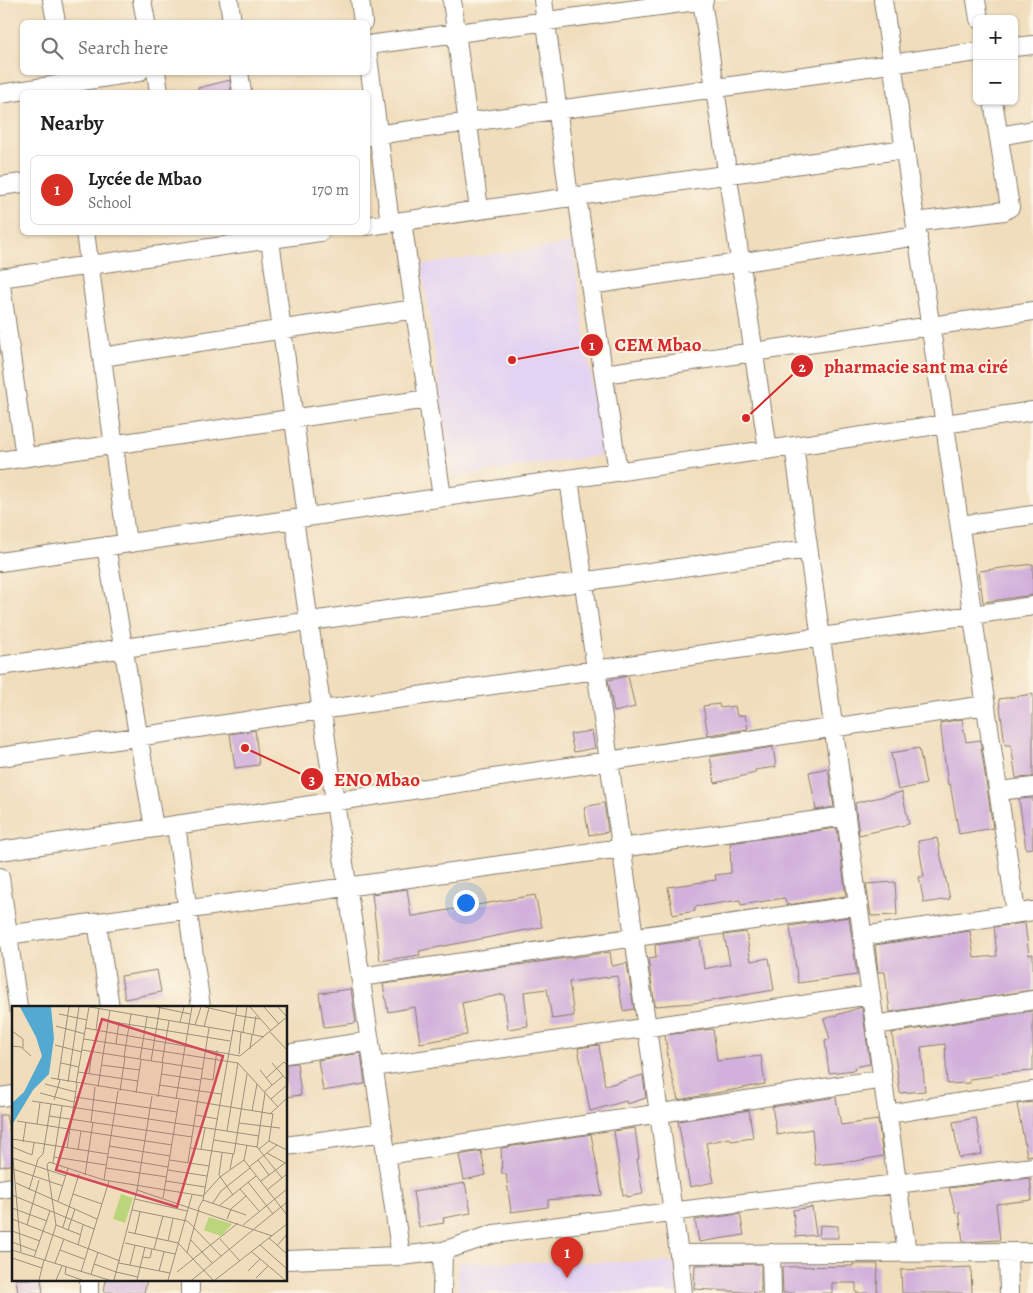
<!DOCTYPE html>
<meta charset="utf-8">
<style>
:root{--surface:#fff;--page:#f6f6f6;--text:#222;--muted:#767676;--line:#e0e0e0;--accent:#d93025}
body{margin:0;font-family:Alegreya,serif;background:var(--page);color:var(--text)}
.controls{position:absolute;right:15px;top:15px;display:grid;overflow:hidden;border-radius:8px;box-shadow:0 1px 4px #0004}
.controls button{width:45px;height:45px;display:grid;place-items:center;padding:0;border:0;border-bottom:1px solid var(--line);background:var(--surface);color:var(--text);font:25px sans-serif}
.you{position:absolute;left:465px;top:902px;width:18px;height:18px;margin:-12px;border:4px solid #fff;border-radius:50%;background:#1a73e8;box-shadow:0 0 0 8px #1a73e833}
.badge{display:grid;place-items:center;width:32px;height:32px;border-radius:50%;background:var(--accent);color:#fff;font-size:16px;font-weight:700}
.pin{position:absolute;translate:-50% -41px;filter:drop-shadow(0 1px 2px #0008)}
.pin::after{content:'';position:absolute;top:26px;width:18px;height:15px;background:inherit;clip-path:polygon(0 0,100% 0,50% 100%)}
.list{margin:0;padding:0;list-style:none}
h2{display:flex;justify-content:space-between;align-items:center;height:65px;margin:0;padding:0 20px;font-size:21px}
h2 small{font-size:16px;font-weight:400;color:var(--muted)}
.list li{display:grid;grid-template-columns:32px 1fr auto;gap:15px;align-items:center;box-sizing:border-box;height:70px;margin:0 10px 10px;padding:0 10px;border:1px solid var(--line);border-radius:8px}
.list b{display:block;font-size:19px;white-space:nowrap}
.list p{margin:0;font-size:16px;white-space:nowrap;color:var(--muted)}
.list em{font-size:16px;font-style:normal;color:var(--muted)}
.icon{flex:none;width:28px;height:28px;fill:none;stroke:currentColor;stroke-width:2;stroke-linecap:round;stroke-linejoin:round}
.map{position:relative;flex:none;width:1033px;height:1293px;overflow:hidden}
.search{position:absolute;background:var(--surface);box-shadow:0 1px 4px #0004;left:20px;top:20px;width:350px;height:55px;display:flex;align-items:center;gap:12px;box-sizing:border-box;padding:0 18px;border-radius:8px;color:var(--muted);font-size:19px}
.panel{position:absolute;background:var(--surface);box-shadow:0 1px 4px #0004;left:20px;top:90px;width:350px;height:145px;border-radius:8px}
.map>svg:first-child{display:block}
.built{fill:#e3d3f2}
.building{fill:#d1b0db}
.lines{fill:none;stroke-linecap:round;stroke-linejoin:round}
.minor-casing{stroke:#867c6c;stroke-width:20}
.minor{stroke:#fff;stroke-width:18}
.inset-road{fill:none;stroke:#9b907c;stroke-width:1}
.view{fill:#d1495b;fill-opacity:0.15;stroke:#d1495b;stroke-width:2.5}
.inset-edge{fill:none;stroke:#1c1c1c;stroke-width:2.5}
.leader{fill:none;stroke:#d62828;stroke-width:2}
.callout-dot{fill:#d62828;stroke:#fcf5e5;stroke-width:2}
.mark-label{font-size:15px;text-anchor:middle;font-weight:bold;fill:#fff}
.callout-label{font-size:19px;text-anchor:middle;font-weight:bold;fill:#d62828;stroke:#fcf5e5;stroke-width:4;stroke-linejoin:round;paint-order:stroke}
</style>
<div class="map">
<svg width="1033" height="1293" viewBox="0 0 1033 1293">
<rect width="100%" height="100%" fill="#fcf5e5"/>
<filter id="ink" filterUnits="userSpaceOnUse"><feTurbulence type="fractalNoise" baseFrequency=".02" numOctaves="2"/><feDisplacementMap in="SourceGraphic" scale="10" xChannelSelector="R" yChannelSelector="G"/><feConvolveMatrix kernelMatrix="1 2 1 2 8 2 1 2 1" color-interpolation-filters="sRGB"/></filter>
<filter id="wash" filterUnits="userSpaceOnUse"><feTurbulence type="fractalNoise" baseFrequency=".0096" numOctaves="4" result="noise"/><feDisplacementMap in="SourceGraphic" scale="20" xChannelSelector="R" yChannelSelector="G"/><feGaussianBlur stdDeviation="1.12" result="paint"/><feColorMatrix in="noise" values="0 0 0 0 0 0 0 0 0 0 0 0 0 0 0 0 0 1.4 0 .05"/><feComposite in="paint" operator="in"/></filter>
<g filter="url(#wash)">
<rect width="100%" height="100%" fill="#f0ddbc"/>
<!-- built -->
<path class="built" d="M572 243 602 455 452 477 422 265Z
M458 1262H674L677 1293H458Z"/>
<g id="blocks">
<!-- building -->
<path class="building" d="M230 80 231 92H198V88Z
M1033 564V595L983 602 979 571Z
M628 676 635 707 614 712 608 680Z
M1033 694V777L1016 778 1011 745H1005L999 699Z
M719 704 720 708 735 706 737 716 745 715 748 729 708 735 703 706Z
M962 719 966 742 980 740 993 828 959 834 950 784 948 785 940 723Z
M255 730 259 765 235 768 230 734Z
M592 731 595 748 574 752 570 734Z
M773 747 776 767 755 770V773L715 783 710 757Z
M919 748 926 784 898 790 891 753Z
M828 768 834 807 816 810 809 772Z
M902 792 909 824 859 835 855 803Z
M1033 798V848L1026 849 1019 799Z
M604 803 608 832 589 835 584 807Z
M837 828 846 896 787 905 784 898 741 905 740 900 695 907V911L673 915 668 887 716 880 715 875 731 873 730 843Z
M937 838 950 899 924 903 919 877H924L918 841Z
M895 882 897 915 871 916 866 884Z
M407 889 411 916H414L535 895 542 927 419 951 420 955 380 961 372 894Z
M849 917 857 975 798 983 790 926Z
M1025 923 1029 955 1033 954V990L890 1012 885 972H878L875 945 970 931 974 958 997 956 994 927Z
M746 932 751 961 769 958 774 990 704 1002 655 1006 648 959 656 958 655 945 700 939 704 969 730 964 724 935Z
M610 952 612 966 627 963 634 1009 623 1011 617 976 569 982 574 1016 552 1019 547 989 524 992 528 1026 508 1029 504 994 462 1003 467 1035 420 1043 415 1007 388 1012 383 984Z
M157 970 161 992 125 999 121 976Z
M351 989 356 1023 324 1027 319 993Z
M862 1007 870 1064 854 1067 855 1070 829 1073 825 1040 830 1039 824 1019Z
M1033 1011V1071L993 1074V1076L970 1079V1083L947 1084 945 1044 921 1047 925 1091 900 1093 892 1033Z
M713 1029 717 1061 761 1056 765 1084 678 1100 669 1064 665 1035Z
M599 1045 605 1086 643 1075 646 1098 627 1104 626 1101 590 1111 578 1048Z
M361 1053 365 1084 323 1091 318 1060Z
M297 1063 301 1095 286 1097V1064Z
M836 1097 841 1125 878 1120 883 1156 856 1161 815 1165 812 1129 777 1135 772 1107Z
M1033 1102V1155L1027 1156 1017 1104Z
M749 1110 753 1138 731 1141 730 1138 706 1143 714 1182 690 1187 678 1121Z
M0 1115H6L14 1155V1164L0 1167Z
M976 1118 982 1154 959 1158 953 1122Z
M635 1128 639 1159H637L643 1194 627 1197V1195H623L614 1131Z
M591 1134 602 1195 548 1200V1207L511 1212 506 1174H502L501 1148Z
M481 1151 486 1175 464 1180 459 1155Z
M1030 1178 1032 1200 996 1204 1000 1240 963 1242 959 1212 956 1213 949 1188Z
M465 1183 471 1213 443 1218 444 1223 419 1227 413 1192Z
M812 1207 816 1235 796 1237 793 1210Z
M740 1214 744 1235 699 1242 695 1220Z
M820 1225 838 1226V1238H819Z
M761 1264V1293L694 1289 695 1265Z
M853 1264H878L877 1293H856V1283H832V1293H783L782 1267 853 1266Z
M971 1267 972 1293H902L901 1270Z
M16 1279H41L43 1293H18Z
M106 1279H147L144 1293 104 1292Z"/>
</g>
</g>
<g filter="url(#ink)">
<use href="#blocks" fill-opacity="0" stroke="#867c6c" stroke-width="1"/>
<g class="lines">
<defs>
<path id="minor" d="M52 0 56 22
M142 0 146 22
M229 0 232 22
M360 0 363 22
M452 0 479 210
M543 0 569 197
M702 0 768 450
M883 0 1016 913
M976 0 979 19
M368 45 704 0
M1014 47 1033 45
M368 57 390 222
M156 72 159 92
M239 72 242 92
M0 94 139 72
M368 136 977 52
M999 136 1033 130
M0 186 22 183
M577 196 618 472
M402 221 442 497
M916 222 1004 211 1010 207 993 101
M368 226 905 149
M85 232 127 543
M270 240 307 517
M0 278 320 232
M0 278 25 457
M590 285 918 236
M102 357 415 309
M604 374 1033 311
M794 446 907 1253
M0 461 428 399
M569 479 679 1254 683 1293
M294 519 401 1256
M960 525 1033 515
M106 546 154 828
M0 562 1033 411
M0 666 808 549
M0 757 1033 606
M999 791 1033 787
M176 825 201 1007
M0 851 986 705
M0 877 18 1007
M97 922 110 1007
M0 936 846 816
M863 936 1033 911
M360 977 858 905
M875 1025 1033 1000
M286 1054 370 1041
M373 1067 871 995
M0 1097 14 1095
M888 1114 1033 1091
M286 1146 383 1132
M386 1155 883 1079
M0 1189 14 1187
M0 1242H14
M771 1253 772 1293
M1008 1253 1009 1293
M679 1254 1033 1252
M286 1260 401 1256 443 1251 494 1234 1033 1167
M89 1279V1293
M190 1293V1279
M442 1293 443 1251"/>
</defs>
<!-- minor casing -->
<use href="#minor" class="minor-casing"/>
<!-- minor -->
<use href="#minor" class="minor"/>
</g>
</g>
<!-- overview -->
<g transform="translate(12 1006)">
<rect width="275" height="275" fill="#f0ddbc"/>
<path d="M109 188 121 192 113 217 101 213ZM197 211 220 218 209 230 192 224Z" fill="#bbd57a"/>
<path d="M8 1H39L42 32 37 68 21 84 0 119V97L12 86 30 50 24 31Z" fill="#54a9d0"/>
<path class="inset-road" d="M78 1 219 25M145 1 178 8M193 1 223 8M238 1 259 25M252 1 267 18M47 8 75 14M223 9 248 13M96 15 218 35M168 16 172 1M183 19 189 1M44 20 73 28M192 21 197 2M73 22 228 50 275 11 266 1M84 24 87 2M220 24 252 31M0 25 11 33V42M231 26 235 1M258 26 275 44M241 28 244 10M72 33 226 57 266 101M104 38 107 16M43 39 70 46M0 40 9 41 19 50M238 43 240 28M70 44 191 63M227 48 229 26M112 51 119 8M128 53 135 11M139 55 148 1M49 57 67 61M150 57 157 15M260 57 275 74M89 59 128 64M248 64 260 79M66 66 126 75M77 68 80 46M149 68 189 74M39 72 261 108 257 135 247 143M189 72 201 74 205 44M254 72 272 56 275 59M46 74 57 1M56 76 67 1M33 78 64 86M64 78 77 1M147 79 209 88M86 81 98 4M108 85 113 51M252 86 271 70M28 87 62 96M124 87 129 54M63 91 165 106M146 91 151 57M164 93 180 1M259 93 275 79M42 94 48 74M20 95 247 130M240 105 245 78M258 108 275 92M184 109 206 113M37 110 180 131M5 115 160 139M79 116 83 81M227 117 268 122M25 118 28 97M215 125 226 57M0 133 96 148M202 134 245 141 270 172M257 135 275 144M11 136 14 116M97 140 158 150M0 141 20 149 22 137M245 141 253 87M55 142 65 78M179 142 222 148 235 68M189 143 193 122M66 144 69 125M210 147 207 169 221 189M255 147 275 158M42 151 94 159M96 151 156 161M0 152 54 170M1 152 9 246M158 154 197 160M232 154 275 209M246 154 257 169M176 156 197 22M41 157 50 100M237 161 265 139M94 162 155 171M1 163 51 180M218 163 221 148M156 164 195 170M73 169 81 116M92 174 106 85M154 175 193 181M249 175 273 157M236 176 261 208M4 177 85 213M228 183 247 205M17 184 26 153 31 148 39 98M125 184 260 230M255 184 275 168M61 188 90 198M0 189 82 223M191 190 208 171 232 154 235 139M151 192 167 94M123 193 175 205M191 194 234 209M46 195 56 162M201 197 209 185 238 162M208 199 244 170M0 202 35 215M186 203 191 194 225 1M120 204 175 215 182 221M0 213 108 255M215 213 219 203 234 190M15 219 27 174M44 219 69 229M231 219 275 183M51 221 67 168M182 222 209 250M56 224 63 203M0 225 28 235M116 226 166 237 201 274M123 228 128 206M257 232 275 248M208 233 228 255M179 234 200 257M156 235 161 213M0 236 24 245M113 237 163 248M66 239 71 219M248 239 275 263M265 240 275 228M142 243 151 210M0 244 97 274M48 244 72 253M240 246 273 274M175 247 187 203M22 251 38 205M130 251 138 252 140 243M0 252 30 262M33 254 44 219 35 159 37 156 92 174 191 190M43 257 52 233M107 257 158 267M82 258 104 266M118 259 123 239M54 261 53 268 70 274M147 265 152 246M236 265 248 253M69 266 97 175M104 266 126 271M165 266 226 217M79 268 86 246M244 272 256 260M27 274 32 254M44 274 50 260M102 274 125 184 140 90M125 274 133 241M156 274 180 189M180 274 275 196M203 274 275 218"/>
<path class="view" d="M90 13 211 50 165 201 44 164Z"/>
<rect width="275" height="275" class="inset-edge"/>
</g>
<!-- callouts -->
<path class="leader" d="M512 360L592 345M746 418L802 366M245 748L312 779"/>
<g class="callout-dot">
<circle cx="512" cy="360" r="5"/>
<circle cx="746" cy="418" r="5"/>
<circle cx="245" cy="748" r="5"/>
<circle cx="592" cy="345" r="12"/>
<circle cx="802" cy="366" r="12"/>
<circle cx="312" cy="779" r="12"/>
</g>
<g class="mark-label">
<text x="592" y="350">1</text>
<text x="802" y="372">2</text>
<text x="312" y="785">3</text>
</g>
<g class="callout-label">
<text x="658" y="351">CEM Mbao</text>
<text x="916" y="373">pharmacie sant ma ciré</text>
<text x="377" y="786">ENO Mbao</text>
</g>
</svg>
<div class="controls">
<button>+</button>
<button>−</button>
</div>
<div class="you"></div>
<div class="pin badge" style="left:567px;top:1278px">1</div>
<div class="search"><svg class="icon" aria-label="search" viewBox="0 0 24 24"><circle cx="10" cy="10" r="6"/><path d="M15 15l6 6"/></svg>Search here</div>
<section class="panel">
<h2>Nearby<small></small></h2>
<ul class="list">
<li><span class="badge">1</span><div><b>Lycée de Mbao</b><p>School</p></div><em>170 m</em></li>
</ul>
</section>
</div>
